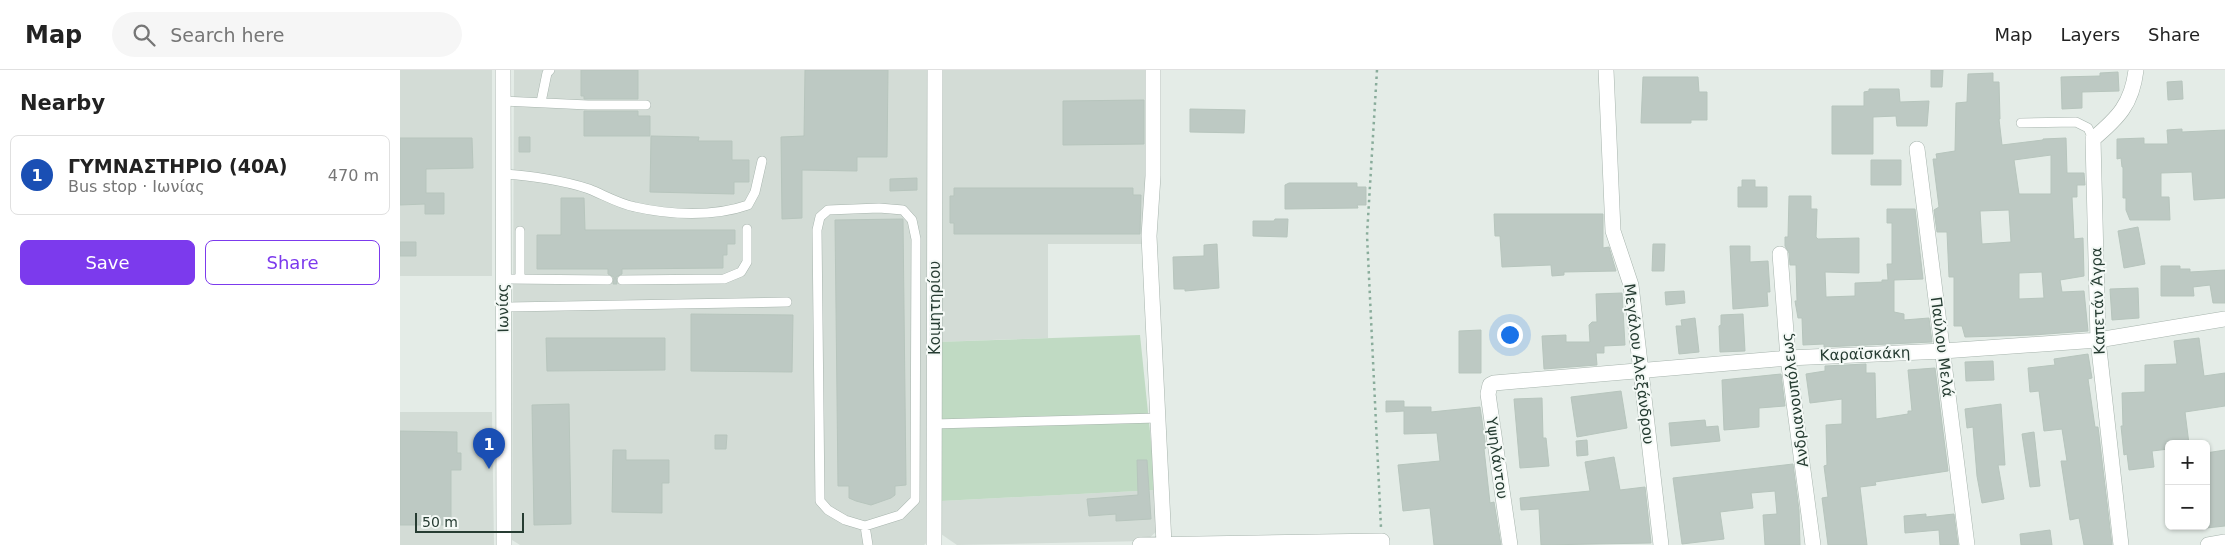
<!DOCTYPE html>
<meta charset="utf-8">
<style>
:root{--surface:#fff;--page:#f6f6f6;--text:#222;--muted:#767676;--line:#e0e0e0;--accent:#7c3aed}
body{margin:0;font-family:"DejaVu Sans",sans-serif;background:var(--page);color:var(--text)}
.controls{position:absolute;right:15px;bottom:15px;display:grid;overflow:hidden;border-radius:8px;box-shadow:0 1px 4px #0004}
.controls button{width:45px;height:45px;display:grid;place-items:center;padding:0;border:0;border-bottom:1px solid var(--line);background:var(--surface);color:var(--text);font:25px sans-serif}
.scale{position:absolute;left:15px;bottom:12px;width:109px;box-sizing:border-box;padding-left:5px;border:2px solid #263c32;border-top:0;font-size:14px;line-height:18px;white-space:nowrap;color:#263c32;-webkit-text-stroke:4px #f4f9f6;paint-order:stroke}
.you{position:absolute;left:1109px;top:264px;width:18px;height:18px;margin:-12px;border:4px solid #fff;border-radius:50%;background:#1a73e8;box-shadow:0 0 0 8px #1a73e833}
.badge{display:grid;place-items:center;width:32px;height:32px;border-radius:50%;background:var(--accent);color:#fff;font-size:16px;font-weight:700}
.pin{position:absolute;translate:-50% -41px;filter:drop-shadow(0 1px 2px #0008)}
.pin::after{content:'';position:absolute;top:26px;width:18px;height:15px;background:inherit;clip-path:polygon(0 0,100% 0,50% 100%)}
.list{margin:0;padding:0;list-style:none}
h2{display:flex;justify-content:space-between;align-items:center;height:65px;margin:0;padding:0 20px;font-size:21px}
h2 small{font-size:16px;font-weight:400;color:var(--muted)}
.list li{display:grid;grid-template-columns:32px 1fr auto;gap:15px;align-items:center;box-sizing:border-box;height:80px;margin:0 10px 10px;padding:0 10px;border:1px solid var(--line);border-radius:8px}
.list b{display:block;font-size:19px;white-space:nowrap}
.list p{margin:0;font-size:16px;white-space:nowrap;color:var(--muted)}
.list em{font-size:16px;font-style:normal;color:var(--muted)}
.actions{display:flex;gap:10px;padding:15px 20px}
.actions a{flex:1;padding:11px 0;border:1px solid var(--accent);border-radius:8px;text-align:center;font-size:18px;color:var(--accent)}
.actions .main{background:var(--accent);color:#fff}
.icon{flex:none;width:28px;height:28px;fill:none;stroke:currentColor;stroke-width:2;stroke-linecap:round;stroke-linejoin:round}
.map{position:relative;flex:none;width:1825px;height:475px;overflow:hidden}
header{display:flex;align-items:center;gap:30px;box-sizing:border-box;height:70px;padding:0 25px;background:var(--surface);border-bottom:1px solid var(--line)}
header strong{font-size:24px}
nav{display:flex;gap:28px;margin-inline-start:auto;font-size:18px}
.search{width:350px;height:45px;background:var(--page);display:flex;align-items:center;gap:12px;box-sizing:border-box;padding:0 18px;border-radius:28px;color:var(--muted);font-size:19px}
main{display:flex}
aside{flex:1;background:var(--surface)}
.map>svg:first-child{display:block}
.built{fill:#d3dcd6}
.green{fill:#c0dac3}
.building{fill:#bdc9c3;stroke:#b7c5bd;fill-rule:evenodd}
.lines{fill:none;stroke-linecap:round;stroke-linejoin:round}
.service-casing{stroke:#a7b4ad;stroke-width:10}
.minor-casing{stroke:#a7b4ad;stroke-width:16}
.tertiary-casing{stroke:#a7b4ad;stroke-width:16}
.path{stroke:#89ac9b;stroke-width:2.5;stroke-dasharray:2.5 4;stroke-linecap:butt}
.service{stroke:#fff;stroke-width:9}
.minor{stroke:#fff;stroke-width:15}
.tertiary{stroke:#fff;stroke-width:15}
.labels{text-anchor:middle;stroke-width:4;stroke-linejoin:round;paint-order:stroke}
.street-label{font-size:15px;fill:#263c32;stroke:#f4f9f6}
</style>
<header>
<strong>Map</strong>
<div class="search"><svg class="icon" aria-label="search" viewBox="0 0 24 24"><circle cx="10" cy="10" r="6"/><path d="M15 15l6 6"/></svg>Search here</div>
<nav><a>Map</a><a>Layers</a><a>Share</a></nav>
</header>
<main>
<aside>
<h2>Nearby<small></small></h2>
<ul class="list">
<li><span class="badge" style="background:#1a4fb4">1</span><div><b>ΓΥΜΝΑΣΤΗΡΙΟ (40Α)</b><p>Bus stop · Ιωνίας</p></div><em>470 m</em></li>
</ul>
<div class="actions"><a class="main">Save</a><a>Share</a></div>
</aside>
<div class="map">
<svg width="1825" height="475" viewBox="0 0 1825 475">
<rect width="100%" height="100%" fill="#e4ece7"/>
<!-- built -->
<path class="built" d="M0 0H92V206H0Z
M114 0H530V470L524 475H120L112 470Z
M538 0H748L746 174H648V268L537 272Z
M0 342H92L94 475H0Z
M756 420 757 461 746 471 557 475 541 464V431Z"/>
<!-- green -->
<path class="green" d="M740 265 756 420 541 431 537 272Z"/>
<!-- building -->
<path class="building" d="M181 0H238V29H184V26H181Z
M405 0H488L487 87H457V101L402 100V148L382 149 381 67 404 66Z
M1531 0H1543L1542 17H1531Z
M1718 2 1719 21 1682 22V38L1662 39 1661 7 1700 6V3Z
M1593 3V12H1599L1600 49H1599L1602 75 1643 70V69L1666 68 1667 103H1684L1685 115H1677V127H1672L1674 169 1683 168 1684 206 1660 210 1662 222 1684 221 1688 261 1633 265 1565 267 1562 256H1554V207H1549L1547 162H1537L1534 140 1539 137 1533 89H1537L1536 84 1555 81 1556 33 1567 32 1568 4ZM1651 85V124H1619L1614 90ZM1609 140 1611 172 1582 174 1580 141ZM1642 202 1644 228 1619 229V203Z
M1243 7H1298L1299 22H1307V50H1291V53H1241Z
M1782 11 1783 29 1768 30 1767 12Z
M1469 19H1499L1500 32 1529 31 1527 56H1497L1496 46 1473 47V84H1432V36H1464V22L1469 21Z
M744 30V74L663 75V31Z
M790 39 845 40 844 63 790 62Z
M184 41H238V46H250V66H184Z
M1782 59V62L1825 60V128L1794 130 1792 102 1761 103V127H1769L1770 150H1730L1726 140V128H1723V97H1722L1721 88 1717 89V69L1744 68V74H1768L1767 60Z
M251 66 299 67 298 71H332V90H349V112H334V124L250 122Z
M119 67H130V82H119Z
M0 68H72L73 98 26 99V123H44V144H25V134L0 135Z
M1471 90H1501V115H1471Z
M517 108V120L490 121V109Z
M1342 110H1355V117H1367V137H1338V117H1342Z
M889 113H957V117H966V135H957L958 138 885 139V115Z
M554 118H733V125H741L740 164H554V153H550V126H554Z
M1389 126H1411V139H1417L1416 167 1418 169 1459 168V203L1425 202 1426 227 1455 226V213L1482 212V210H1488L1487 194H1492V153H1487V139H1515L1523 209 1494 210V242L1504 244V250L1529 248 1532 272 1424 277V274L1403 275 1402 248H1398L1395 231H1397L1396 195H1390L1389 183 1385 176V167H1388Z
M161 128H184L185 160H335V174H327V185H323V198L222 199V204L216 207 217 214H213L214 207 208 204V199H137V165H161Z
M1094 144H1203V178L1209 177 1216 201 1164 202V205L1152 206 1151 195 1102 197 1100 166H1095Z
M503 149 506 415 495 416V425L491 428 471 435 456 431 449 428V416H438L435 150Z
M875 149H888L887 167 853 166V151H874Z
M1738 157 1745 194 1724 198 1718 161Z
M0 172H16V186H0Z
M817 174 819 218 785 221V219H774L773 187 804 186V175Z
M1253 174H1265L1264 201H1252Z
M1330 176H1350V192L1368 191 1370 222H1367L1368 236 1333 239Z
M1761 196H1780V199H1790V202L1825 200V233H1813L1810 215 1793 217 1794 226H1761Z
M1738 218 1739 248 1712 250 1710 219Z
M1284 221 1285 233 1266 235 1265 222Z
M1222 223 1225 275 1204 276V283H1196L1197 295 1144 299 1142 266 1166 265V272H1190L1189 255 1192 252H1197L1196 224Z
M291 244 393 245 392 302 291 301Z
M1343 244 1345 281 1320 282 1319 256 1321 255V245Z
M1295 248 1299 282 1279 284 1276 256H1282L1281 250Z
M1081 260V303H1059V261Z
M146 268H265V300L147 301Z
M1799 268 1804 306 1825 303V336L1785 342 1789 374H1769V379L1752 381 1754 397 1729 400 1727 384 1724 385 1721 356H1723L1722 323 1745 322V295L1777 294 1774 271Z
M1688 284 1692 308 1688 309 1695 357H1698L1699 365 1712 475H1684L1679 448 1670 450 1661 391H1667L1662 359 1644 361 1639 321 1630 322 1628 298 1655 295 1654 289Z
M1593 291 1594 310 1566 311 1565 292Z
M1466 294V303H1475L1476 349 1508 344V341H1512L1508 300 1535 298 1548 401 1475 412 1476 415 1460 417 1467 475H1428L1422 428 1428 427 1424 396 1427 395 1426 355 1442 354V329L1410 333 1406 304 1425 301V296Z
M1381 304 1385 336 1359 338V357L1324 360 1322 310Z
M1221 321 1227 358 1177 367 1171 327Z
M1142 328 1143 368H1146L1149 396 1120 398 1114 329Z
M986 331H1004V337H1031V342L1080 337 1086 378 1084 379 1090 433 1094 432 1101 475H1034L1030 438 1003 441 998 395 1040 391 1037 363 1004 364V341L986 342Z
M169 334 171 454 134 455 132 335Z
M1601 334 1605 395H1598L1604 429 1582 433 1577 406 1573 357 1567 358 1565 339Z
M1305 350 1306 357 1318 356 1320 371 1271 376 1269 353Z
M0 361 57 362V383H61V400H51V455H0Z
M1634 362 1640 416 1630 417 1622 364Z
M315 365H327L326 379H315Z
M1187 370 1188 385 1177 386 1176 371Z
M213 380H226V390H269V413H262V443L212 442Z
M1825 380V456L1806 458V383Z
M1214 387 1220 420 1245 417 1251 473 1141 475 1139 439 1121 440 1120 428 1190 421 1185 392Z
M737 390H747L751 449 716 451V444L689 446 687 429 738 425Z
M1393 394 1399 440 1400 475H1365L1363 445 1377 444 1375 421 1351 423 1353 438 1320 442 1324 469 1282 474 1273 408Z
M1526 444V447L1554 444 1558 475H1540L1539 460 1505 463 1504 446Z
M1650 460 1652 475H1621L1620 464Z"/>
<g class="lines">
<defs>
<path id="service" d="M102 31 188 35H246
M141 32 147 3 150 0
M1621 53 1676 52 1688 58 1693 69
M103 104C127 105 166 111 189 119 204 125 219 134 235 137 270 145 314 147 348 135L355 122 362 91
M479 138 503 140 512 150 516 169 515 430 500 445 465 456 445 450 428 440 420 431 417 160 420 147 428 140Z
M120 161V209
M103 209 208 210
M222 210 324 209 341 202 347 192V159
M103 237 387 232
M534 354 758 348
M465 456 468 475"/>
<path id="minor" d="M753 0V106L749 166 764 474
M1206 0 1213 161 1231 215 1261 475
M1517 79 1567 475
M1380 184 1388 288 1413 475
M534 475 535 0
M740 475 982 471V475
M1110 475 1088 324 1090 315 1094 313 1388 288 1543 281 1698 270 1825 249
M1721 475 1698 270 1693 69C1718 48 1732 34 1736 0
M1808 475 1825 472"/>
<path id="tertiary" d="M103 0 104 475"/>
</defs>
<!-- service casing -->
<use href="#service" class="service-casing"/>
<!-- minor casing -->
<use href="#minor" class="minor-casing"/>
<!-- tertiary casing -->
<use href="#tertiary" class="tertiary-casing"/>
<!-- path -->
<path class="path" d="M977 0 967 165 981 458"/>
<!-- service -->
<use href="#service" class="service"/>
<!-- minor -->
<use href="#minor" class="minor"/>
<!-- tertiary -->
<use href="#tertiary" class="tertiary"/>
</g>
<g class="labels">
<!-- street labels -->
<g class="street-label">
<text transform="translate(1698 231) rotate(-92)" y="5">Καπετάν Άγρα</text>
<text transform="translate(103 238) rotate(-91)" y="5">Ιωνίας</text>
<text transform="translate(535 238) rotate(-90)" y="5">Κοιμητηρίου</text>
<text transform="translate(1542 277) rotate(83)" y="5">Παύλου Μελά</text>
<text transform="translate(1465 284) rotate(-2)" y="5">Καραϊσκάκη</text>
<text transform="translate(1239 294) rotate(83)" y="5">Μεγάλου Αλεξάνδρου</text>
<text transform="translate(1395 330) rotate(-97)" y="5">Ανδριανουπόλεως</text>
<text transform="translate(1097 388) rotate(82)" y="5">Υψηλάντου</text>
</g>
</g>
</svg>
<div class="controls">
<button>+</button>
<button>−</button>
</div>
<div class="scale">50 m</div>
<div class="you"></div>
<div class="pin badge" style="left:89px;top:399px;background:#1a4fb4">1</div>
</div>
</main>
